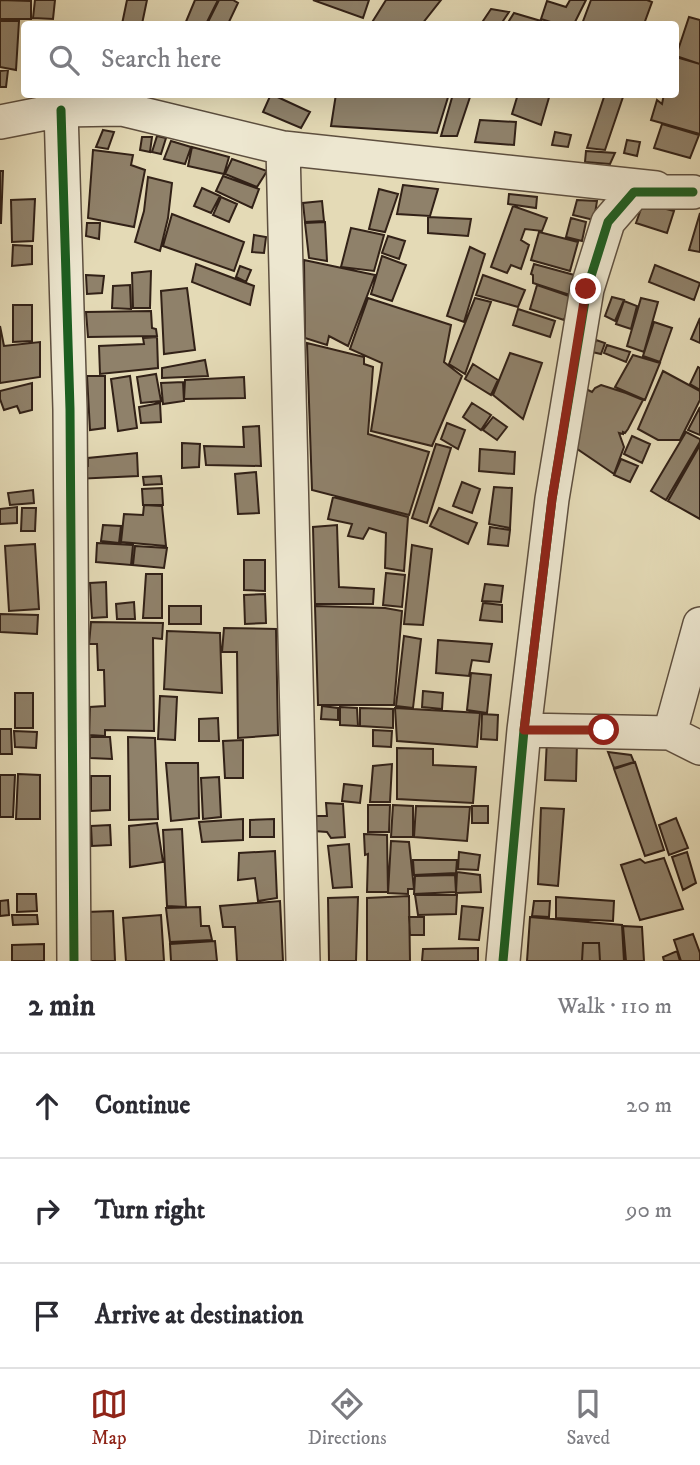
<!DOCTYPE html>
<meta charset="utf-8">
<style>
:root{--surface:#fff;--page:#f2f2f3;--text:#2b2b33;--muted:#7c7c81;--line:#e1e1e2;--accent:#8f2418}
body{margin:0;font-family:"IM FELL DW Pica",serif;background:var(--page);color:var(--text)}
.stop{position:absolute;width:21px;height:21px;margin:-16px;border:5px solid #8f2418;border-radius:50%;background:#fff}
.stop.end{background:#8f2418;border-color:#fff;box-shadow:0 2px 7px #0008}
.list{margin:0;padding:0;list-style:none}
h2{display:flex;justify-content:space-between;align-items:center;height:91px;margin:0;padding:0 28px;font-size:30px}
h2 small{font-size:23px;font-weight:400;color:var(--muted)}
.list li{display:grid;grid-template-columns:46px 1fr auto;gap:21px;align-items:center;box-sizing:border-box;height:105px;padding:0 28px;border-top:2px solid var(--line)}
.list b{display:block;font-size:26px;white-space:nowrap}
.list em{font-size:23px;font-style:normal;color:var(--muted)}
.icon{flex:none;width:38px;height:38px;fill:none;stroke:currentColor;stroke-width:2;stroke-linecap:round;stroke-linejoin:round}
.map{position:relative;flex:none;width:700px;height:961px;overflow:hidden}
.search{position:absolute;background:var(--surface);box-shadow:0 7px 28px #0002;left:21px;right:21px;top:21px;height:77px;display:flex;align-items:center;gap:18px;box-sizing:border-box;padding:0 24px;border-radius:7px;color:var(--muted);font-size:26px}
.sheet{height:406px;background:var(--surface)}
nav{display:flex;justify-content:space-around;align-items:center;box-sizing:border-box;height:98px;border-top:2px solid var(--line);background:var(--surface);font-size:19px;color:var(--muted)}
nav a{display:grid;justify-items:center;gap:4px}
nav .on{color:var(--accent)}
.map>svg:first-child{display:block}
.building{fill:#8f816a;stroke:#322117;stroke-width:2}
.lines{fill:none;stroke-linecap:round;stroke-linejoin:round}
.minor-casing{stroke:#5e4f3f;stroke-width:36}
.minor{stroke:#ede7d0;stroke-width:33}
.cycleway-casing{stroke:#ede7d0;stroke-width:13}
.cycleway{stroke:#1b5e20;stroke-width:9}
.route{stroke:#8f2418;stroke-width:9}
</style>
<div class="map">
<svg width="700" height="961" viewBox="0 0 700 961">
<rect width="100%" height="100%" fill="#e4dab6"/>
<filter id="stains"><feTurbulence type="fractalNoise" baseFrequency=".00286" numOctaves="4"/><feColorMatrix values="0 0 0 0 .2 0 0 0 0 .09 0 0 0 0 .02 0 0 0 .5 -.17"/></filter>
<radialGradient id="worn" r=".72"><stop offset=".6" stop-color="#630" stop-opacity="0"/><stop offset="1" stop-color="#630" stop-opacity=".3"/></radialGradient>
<!-- building -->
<path class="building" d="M0 0 31 1V19H0Z
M35 0H55L53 19 33 18Z
M127 0H147L142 24H122Z
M195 0H218L206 24H185Z
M219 0H233L238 3 228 24H207Z
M313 0H369L363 18Z
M386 0H441L422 24H371Z
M570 0H586L574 24H557L541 19 547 1 566 7Z
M591 0H647L652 2 644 24H582Z
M491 9 509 12 501 24H481Z
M514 13 541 21 540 24H507Z
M689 17 700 20V64L676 56Z
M0 21H19L16 70 0 67Z
M676 57 700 64V134L651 120 657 100 662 104 664 94H676Z
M8 70 6 87H0V71Z
M271 94 310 112 301 128 263 112Z
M336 94H449L437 133 331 126Z
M453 94H471L457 136H441Z
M518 94H550L541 125 512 114Z
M605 94H624L605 150 587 148Z
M480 120 516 122 514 145 475 142Z
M662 124 699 135 690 158 654 148Z
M103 130 114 132 108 149 96 147Z
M555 132 571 135 568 147 552 145Z
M157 136 166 138 161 154 152 152Z
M142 137H152L150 152 140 150Z
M627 140 640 142 637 156 624 153Z
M171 141 191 147 185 164 164 159Z
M192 147 229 157 224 174 188 166Z
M93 150 133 155 131 165 145 170 134 227 88 218Z
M586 151 615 153 610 164 585 162Z
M232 159 267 171 257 187 225 174Z
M0 171H3L1 223H0Z
M223 176 259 189 252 208 216 191Z
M148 177 172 183 168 218 160 251 135 242 144 211Z
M403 185 438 189 430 216 397 214Z
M202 188 220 196 211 213 194 206Z
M379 189 398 194 385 232 369 229Z
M509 194 537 197 536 208 508 204Z
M221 197 237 204 229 222 213 215Z
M35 199 33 241 12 242 11 200Z
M577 200 597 201 594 220 573 215Z
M322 201 324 221 305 222 303 203Z
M643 203 674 211 667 233 636 223Z
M513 206 547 218 542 231 525 229 521 240 529 245 521 269 511 265 507 273 491 267Z
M700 213V252L689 250Z
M172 214 244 242 234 271 163 246Z
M428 217 471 219 468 236 428 233Z
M571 218 586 222 582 241 566 237Z
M325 222 327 261 309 258 305 223Z
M87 223H100L99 239 86 236Z
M351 228 384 235 374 271 341 267Z
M539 232 578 242 570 271 531 260Z
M254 235 266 237 264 253 252 252Z
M388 236 405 241 399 259 382 253Z
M13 245 32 246V264L12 266Z
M470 247 485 254 464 322 447 316Z
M382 256 406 265 392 301 371 294Z
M304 260 375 275 348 346 329 336 327 345 305 338Z
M196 264 254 286 250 305 192 282Z
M534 264 578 276 573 296 533 283V275L531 274Z
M655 265 700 283 694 300 649 282Z
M240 266 251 270 246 282 236 277Z
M151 271 150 308H133L132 273Z
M86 275 104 276 102 293 87 294Z
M483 275 525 290 518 307 476 295Z
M130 285 131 309 112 308 113 286Z
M537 285 572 297 564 320 530 309Z
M187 288 195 350 164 354 161 291Z
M612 297 624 300 615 321 605 316Z
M368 298 451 325 444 362 462 376 432 446 371 431 382 363 350 349Z
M475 298 491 302 465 374 449 364Z
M641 298 658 302 644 352 627 346Z
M624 301 637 306 631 329 616 324Z
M13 305H32V341L13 342Z
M518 309 555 321 550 337 513 325Z
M151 311 152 328 156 329 157 336 88 337 86 312Z
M700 318V343L691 339Z
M654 322 672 328 660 362 643 356Z
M0 326 4 346 40 342V377L0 383Z
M157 337 158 368 100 374 99 346 144 344 143 338Z
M596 340 605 343 601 354 592 352Z
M307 343 364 357V364L373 367 368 434 429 452 409 515 312 490Z
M607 345 630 352 626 362 604 353Z
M510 353 542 363 523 419 493 395Z
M633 355 660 363 645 400 615 387Z
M205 360 208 376 162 378V368Z
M473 364 498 380 491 395 465 379Z
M698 367 700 368V390L690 384Z
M663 371 700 391V400L680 440H658L638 429Z
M156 374 161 401 141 403 137 377Z
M87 376H105V428L90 430Z
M130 376 137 428 118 431 111 379Z
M244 377 245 398 184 399 185 380Z
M183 382 184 401 163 404 161 383Z
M32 383V410L20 413 17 406 4 410 0 399V391Z
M601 385 626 393 643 400 628 429 625 433 623 432V434L619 433 624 447 614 474 570 444 586 389 592 392 595 388Z
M160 403 161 422 141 423 139 407Z
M472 403 491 415 481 430 463 417Z
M700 407V435L688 430Z
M493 417 507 427 497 440 483 430Z
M447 423 465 430 458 449 441 439Z
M259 426 261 466 206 465 204 446 244 447 243 427Z
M686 432 700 439V442L666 500 651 491Z
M632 436 650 444 642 463 624 454Z
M182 443 200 444 199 467 182 468Z
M436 444 451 448 427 523 412 518Z
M700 445V519L668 501Z
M480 449 515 452 514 474 479 471Z
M137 453 138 476 75 479 74 467 88 466V458Z
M621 459 638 466 630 482 614 475Z
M256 472 259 513 238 514 235 474Z
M161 476 162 484 144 485 143 477Z
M462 482 480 489 472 513 453 506Z
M494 487 512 488 510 528 489 524Z
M162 488 163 505H143L142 489Z
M33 490 34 503 10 505 8 493Z
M333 497 408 517 404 571 385 568 386 533 369 528 363 539 348 536 352 524 328 519Z
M144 505 162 506 166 546 121 542 124 514 143 515Z
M17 507V523L0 524V509Z
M22 508H36L35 531H21Z
M439 508 477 523 468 544 430 526Z
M103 525 121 526 119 543 101 541Z
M337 525 339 587 374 589 373 604H315L313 527Z
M490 527 510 530 508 546 488 544Z
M97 543 133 545 131 565 96 562Z
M35 544 39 609 9 611 5 546Z
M412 545 432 549 423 625 404 624Z
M135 546 167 548 164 568 133 565Z
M244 560H265V591L244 590Z
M386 573 405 575 402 607 383 605Z
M146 574H162V618H143Z
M106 582 107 617 92 618 90 583Z
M485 584 503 586 501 602 482 601Z
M265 594 266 623 245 624 244 595Z
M134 602 135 619H117L116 604Z
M483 603 502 605V622L480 620Z
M169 606H201V624H169Z
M315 606 385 608 402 611 394 705H318Z
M0 614 38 615 37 634 0 632Z
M91 622 163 623 162 639 153 638 154 731 105 730V736L89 735 90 707 105 706 104 670H98L97 644H89Z
M224 628 276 629 278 735 238 738 237 652H222Z
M167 631 220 633 222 693 164 689Z
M404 636 421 639 413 708 396 706Z
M438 640 492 644 489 662 472 660 469 676 436 673Z
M471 673 491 675 487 713 467 710Z
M423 691 443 693 442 709 422 707Z
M15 693H33V728H15Z
M160 696 177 697 175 740 158 739Z
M322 706 338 708V720L321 719Z
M340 707 357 708 358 726 340 725Z
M360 708 393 709V728L360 726Z
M395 708 480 713 477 747 397 741Z
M482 714 498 715 497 740 481 739Z
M218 718 219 741H199V719Z
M0 729H11L12 754H0Z
M373 730 392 731 391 747 373 746Z
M14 731 37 732 36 748 15 747Z
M90 737H110L112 759 90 758Z
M128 737 155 738 158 819 129 820Z
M547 739 577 742 576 781 545 780Z
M243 740V778H225L223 741Z
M397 748 433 749V765L476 767 473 803 397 799Z
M608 752 631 755 634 762 614 768Z
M635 762 664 850 645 856 614 769Z
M166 763H198L199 818 171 821Z
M392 764 390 802H370L373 766Z
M18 774 40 775V819H16Z
M0 775H15L13 817H0Z
M91 776H110V810L91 811Z
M219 777 221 817 203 819 201 778Z
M344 784 362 786 360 803 342 801Z
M326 803 343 804 345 837 331 838 327 832 314 831 312 816H327Z
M368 805H390L389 832H368Z
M393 805 413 806V837H391Z
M416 806 470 807 467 841 414 837Z
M472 806H488V823H472Z
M541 808 564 809 558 886 538 884Z
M676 818 688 848 669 855 659 825Z
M243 819V840L202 842 199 822Z
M274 819V837H250V820Z
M157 823 163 862 130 867 129 826Z
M110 825 111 845 92 846 91 826Z
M182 829 186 907 167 906 163 830Z
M364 834 387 835 388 892H367L368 854 365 855Z
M391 841 409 842 414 889H408V894L388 893Z
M349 844 352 887 333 888 328 846Z
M275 851 277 898 258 901 255 878 238 880 239 853Z
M459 852 480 855 478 870 458 869Z
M687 852 696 883 683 890 672 857Z
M664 858 683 909 640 920 621 865 640 859 645 863Z
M413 860H457L456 873 414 875Z
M457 872 480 875 481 892 456 893Z
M455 875 456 892 414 894 415 876Z
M17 894H36L37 911 17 912Z
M415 895H457L456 914 418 915Z
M409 896 410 961H367V898Z
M358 897 356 961H329L328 898Z
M556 897 614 901 613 921 556 918Z
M8 900 9 915 0 916V901Z
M280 901 283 961H237L235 927H223L220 906Z
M534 901H550L549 917 532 916Z
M462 906 483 908 479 940 459 939Z
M200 907 201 926H209L212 940 170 942 166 908Z
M113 911 115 961H88L86 912Z
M12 915H37L38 924 13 925Z
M161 915 164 961H126L123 918Z
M409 917H424V935H410Z
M530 917 622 925 624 961H600L599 943H583L582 961H527Z
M623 926 642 927 644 961H626Z
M693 934 700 953V961H681L674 940Z
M215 941 217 961H171L170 944Z
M583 943H599L600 961H582Z
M44 944V961H12V945Z
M478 948V961H422L423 949Z
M677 951 680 961H664L663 957Z"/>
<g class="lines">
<defs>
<path id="minor" d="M61 110 70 409 74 961
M0 122 61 110 122 109 283 148 656 188
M283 148 303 961
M524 730 670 733 700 748
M670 733 700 624
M503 961 524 730 552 499 587 289 608 222 634 192H693"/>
</defs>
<!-- minor casing -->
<use href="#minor" class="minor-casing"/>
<!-- minor -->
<use href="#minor" class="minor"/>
<defs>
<path id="cycleway" d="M61 110 70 409 74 961
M503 961 524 730 552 499 587 289 608 222 634 192H693"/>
</defs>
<!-- cycleway casing -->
<use href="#cycleway" class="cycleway-casing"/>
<!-- cycleway -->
<use href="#cycleway" class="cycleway"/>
</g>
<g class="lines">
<!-- route -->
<path class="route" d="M586 289 552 499 524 730H604"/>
</g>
<rect width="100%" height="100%" filter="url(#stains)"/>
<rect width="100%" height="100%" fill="url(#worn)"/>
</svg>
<div class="stop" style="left:604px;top:730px"></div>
<div class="stop end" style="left:586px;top:289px"></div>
<div class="search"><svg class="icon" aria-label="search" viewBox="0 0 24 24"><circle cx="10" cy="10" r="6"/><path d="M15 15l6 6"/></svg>Search here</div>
</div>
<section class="sheet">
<h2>2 min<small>Walk · 110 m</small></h2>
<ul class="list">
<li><svg class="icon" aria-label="ahead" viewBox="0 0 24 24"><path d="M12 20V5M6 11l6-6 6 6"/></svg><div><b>Continue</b></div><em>20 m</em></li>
<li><svg class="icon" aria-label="right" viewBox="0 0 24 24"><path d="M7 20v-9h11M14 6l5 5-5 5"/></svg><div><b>Turn right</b></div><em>90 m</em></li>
<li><svg class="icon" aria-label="arrive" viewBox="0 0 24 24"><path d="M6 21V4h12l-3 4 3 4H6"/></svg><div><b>Arrive at destination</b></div></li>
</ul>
</section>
<nav>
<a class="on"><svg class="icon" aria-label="map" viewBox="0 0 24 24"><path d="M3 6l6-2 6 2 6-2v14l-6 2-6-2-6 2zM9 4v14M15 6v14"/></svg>Map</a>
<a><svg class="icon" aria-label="directions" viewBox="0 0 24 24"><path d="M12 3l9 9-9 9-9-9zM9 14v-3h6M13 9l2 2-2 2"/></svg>Directions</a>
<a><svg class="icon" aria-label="saved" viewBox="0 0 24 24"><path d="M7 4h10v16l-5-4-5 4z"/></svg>Saved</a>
</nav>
